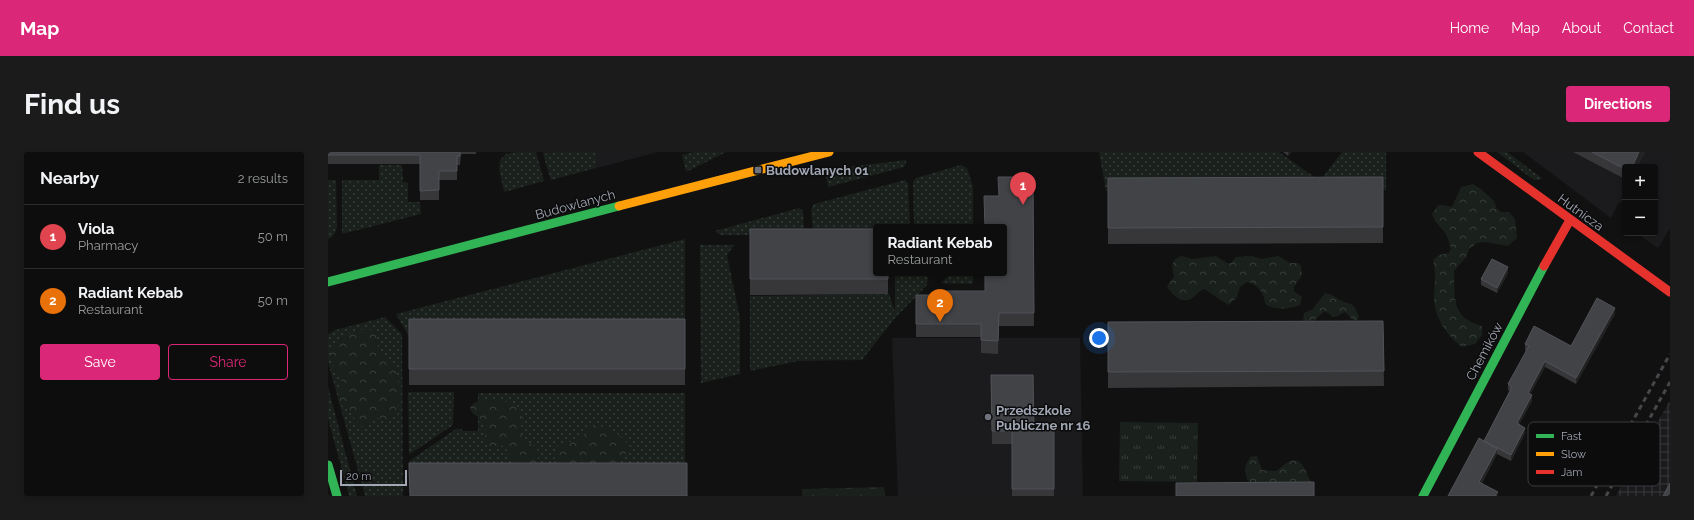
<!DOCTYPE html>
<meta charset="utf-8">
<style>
:root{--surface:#0d0d0d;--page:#1b1b1b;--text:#f1f3f6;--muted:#9a9c9d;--line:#2d2d2e;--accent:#db2777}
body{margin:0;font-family:Raleway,sans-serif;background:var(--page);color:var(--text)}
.controls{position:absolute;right:12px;top:12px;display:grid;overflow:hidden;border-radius:4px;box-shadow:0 2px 6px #0003}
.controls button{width:36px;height:36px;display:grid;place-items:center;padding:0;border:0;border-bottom:1px solid var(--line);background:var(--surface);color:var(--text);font:20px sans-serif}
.scale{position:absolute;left:12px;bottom:10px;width:67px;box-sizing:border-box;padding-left:4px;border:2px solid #a1a7b4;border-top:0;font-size:11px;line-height:14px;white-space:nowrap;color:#a1a7b4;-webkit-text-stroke:3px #0c0c0d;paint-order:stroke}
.you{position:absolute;left:771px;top:186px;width:14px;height:14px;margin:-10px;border:3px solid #fff;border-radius:50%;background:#1a73e8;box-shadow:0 0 0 6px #1a73e833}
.badge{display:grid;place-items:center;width:26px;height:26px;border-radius:50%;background:var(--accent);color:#fff;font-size:13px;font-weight:700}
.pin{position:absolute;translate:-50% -33px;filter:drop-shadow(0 1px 2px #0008)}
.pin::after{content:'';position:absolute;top:21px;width:14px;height:12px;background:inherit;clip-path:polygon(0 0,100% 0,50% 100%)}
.popup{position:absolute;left:545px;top:72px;width:134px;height:52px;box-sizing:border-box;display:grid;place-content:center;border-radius:4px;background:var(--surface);filter:drop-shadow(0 1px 3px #0005);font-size:13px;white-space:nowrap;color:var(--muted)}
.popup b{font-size:15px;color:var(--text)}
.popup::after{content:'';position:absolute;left:50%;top:100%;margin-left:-8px;border:8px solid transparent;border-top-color:var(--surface)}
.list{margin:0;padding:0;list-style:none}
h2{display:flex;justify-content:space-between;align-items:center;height:52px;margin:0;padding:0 16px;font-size:17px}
h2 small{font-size:13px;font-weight:400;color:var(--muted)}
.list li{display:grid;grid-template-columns:26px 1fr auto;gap:12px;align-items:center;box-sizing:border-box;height:64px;padding:0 16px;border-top:1px solid var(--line)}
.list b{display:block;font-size:15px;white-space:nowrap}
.list p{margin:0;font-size:13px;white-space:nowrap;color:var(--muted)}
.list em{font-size:13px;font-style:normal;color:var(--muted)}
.actions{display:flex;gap:8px;padding:12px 16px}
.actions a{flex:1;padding:9px 0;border:1px solid var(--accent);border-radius:4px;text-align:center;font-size:14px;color:var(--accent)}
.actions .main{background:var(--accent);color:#fff}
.map{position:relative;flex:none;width:1342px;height:344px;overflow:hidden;border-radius:4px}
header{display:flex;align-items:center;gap:24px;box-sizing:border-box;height:56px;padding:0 20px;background:var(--accent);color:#fff}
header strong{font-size:19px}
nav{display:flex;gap:22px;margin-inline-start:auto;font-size:14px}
.intro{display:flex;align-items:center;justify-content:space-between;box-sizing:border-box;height:96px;padding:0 24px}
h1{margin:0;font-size:28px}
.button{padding:10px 18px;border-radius:4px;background:var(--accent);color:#fff;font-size:14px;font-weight:700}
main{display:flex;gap:24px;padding:0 24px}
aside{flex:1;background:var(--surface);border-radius:4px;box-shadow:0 2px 6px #0003}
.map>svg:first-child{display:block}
.built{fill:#1b1b1d}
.industrial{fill:url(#industrial-grid)}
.grass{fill:url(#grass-dots)}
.forest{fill:url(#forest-crowns)}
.park{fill:url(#park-tufts)}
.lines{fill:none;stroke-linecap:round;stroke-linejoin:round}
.fast{stroke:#30b455;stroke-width:9}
.slow{stroke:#ff9f0a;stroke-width:9}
.jam{stroke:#e5322d;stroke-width:9}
.rail{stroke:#45474a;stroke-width:3;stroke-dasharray:5 4;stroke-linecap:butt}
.wall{fill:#37373a}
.shaded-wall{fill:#232324}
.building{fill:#424347;stroke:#515358}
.poi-dot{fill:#6f727b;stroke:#0c0c0d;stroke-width:1.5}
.labels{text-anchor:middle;stroke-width:3;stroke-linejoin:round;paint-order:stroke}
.poi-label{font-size:13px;font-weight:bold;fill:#a1a7b4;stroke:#0c0c0d;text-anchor:start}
.street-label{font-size:13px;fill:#a1a7b4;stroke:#0c0c0d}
.key{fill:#0c0c0d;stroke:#393a3f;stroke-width:1}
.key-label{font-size:11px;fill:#a1a7b4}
</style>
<header>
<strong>Map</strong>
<nav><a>Home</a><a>Map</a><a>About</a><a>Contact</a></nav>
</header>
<div class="intro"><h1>Find us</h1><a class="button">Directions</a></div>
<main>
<aside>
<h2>Nearby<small>2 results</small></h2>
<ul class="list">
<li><span class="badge" style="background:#e0444e">1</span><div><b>Viola</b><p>Pharmacy</p></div><em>50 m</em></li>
<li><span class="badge" style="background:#e8710a">2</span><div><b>Radiant Kebab</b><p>Restaurant</p></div><em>50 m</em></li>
</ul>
<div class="actions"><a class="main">Save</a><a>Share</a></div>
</aside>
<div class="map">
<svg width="1342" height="344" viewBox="0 0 1342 344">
<defs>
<pattern id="industrial-grid" width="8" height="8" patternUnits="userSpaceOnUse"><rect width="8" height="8" fill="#1b1b1d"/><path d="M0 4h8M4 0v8" fill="none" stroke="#39393b"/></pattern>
<pattern id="grass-dots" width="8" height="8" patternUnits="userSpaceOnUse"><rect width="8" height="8" fill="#1a201b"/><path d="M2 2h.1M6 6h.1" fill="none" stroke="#383e3a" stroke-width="1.8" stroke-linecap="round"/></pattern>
<pattern id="forest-crowns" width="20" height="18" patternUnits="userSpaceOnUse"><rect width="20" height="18" fill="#1a201b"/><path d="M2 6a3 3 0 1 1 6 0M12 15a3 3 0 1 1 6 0" fill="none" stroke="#383e3a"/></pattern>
<pattern id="park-tufts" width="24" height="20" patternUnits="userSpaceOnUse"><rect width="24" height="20" fill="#1a201b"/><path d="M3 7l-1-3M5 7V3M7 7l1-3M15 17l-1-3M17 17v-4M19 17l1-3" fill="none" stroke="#383e3a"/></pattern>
</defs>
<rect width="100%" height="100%" fill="#111"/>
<!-- built -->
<path class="built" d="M215 0H330L223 28Z
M1195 0H1342V76L1330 96 1308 81H1327V15H1297V52L1291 50 1283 66Z
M564 186H752L755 344H570Z"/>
<!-- industrial -->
<path class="industrial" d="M1342 248V344H1288Z"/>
<!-- grass -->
<path class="grass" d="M188 0H208L216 29 176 40 171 17 172 8 178 2Z
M233 0H268L267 16 223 28 215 2Z
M366 0H398L358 20 354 3Z
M771 0H951L992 29 1014 0H1058V38L778 39Z
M1169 0H1179L1214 26 1212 28H1206Z
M578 8V11L576 15 500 35 497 18Z
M51 13H74L75 30 80 31V50H92L93 62 14 82V28H51Z
M633 13 639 16 645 35V75H586L585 30 588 26Z
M0 28H8L9 75C7 81 6 85 0 87Z
M577 28 580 31 582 75H548V83L485 78 483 57 486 52Z
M471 56 475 59 476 78 471 83H392L387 79Z
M357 87V183H80L68 162Z
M372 93H406L399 103 412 166V222L373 231Z
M567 121H597L600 127 599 133 567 166 534 208 470 209 422 219V144L561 142 567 160Z
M621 121H645V132L611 131Z
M57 165 74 182 75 344H37L0 210V182L7 178Z
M0 235 29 344H21L0 267Z
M80 240H126L125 273 82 302 81 301Z
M150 241H357V327H80L81 309 128 277H134V279H150Z"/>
<!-- forest -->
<path class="forest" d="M1145 32 1153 37 1166 49 1169 57 1173 60H1181L1187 67 1189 86 1180 94 1158 90 1149 91 1141 97 1138 105 1126 119C1127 136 1123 158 1140 168 1144 171 1150 172 1154 174V183L1147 192 1134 195C1117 182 1105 163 1106 142 1107 128 1108 121 1105 108L1111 103 1121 101 1123 96 1118 82 1107 69 1104 62 1110 53H1116L1124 55 1133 35Z
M854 104 864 107 888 104 899 111H903L908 105 924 104 933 107 950 104 962 111H970L973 114 974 123 966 135V139L974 145 972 153C964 157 947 158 938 153 935 141 932 133 919 130L912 135 909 145 901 153C891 148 885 142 876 137 870 139 868 144 863 147 853 152 843 142 839 134L846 125 844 113 847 107Z
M997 141C1004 142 1007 145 1012 148 1024 154 1025 148 1031 165L1029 168H1025L1017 160 1010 164 1005 165 997 159 983 171 975 169 976 161 985 157Z
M41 177 48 182C51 195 49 205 64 208 73 224 71 244 70 261L63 267 50 266 35 275C24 268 27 260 11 252L10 240 13 232V223L4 213 2 206 6 192 16 184 31 178Z
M153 249C168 249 194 245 194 267 194 273 192 279 193 286L208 295 211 301 209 310 205 314C184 312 187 310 176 293L163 297 157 291C157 274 161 271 144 261L142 255 146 251Z
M270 274C283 276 295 284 302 295 296 307 279 319 265 314 260 312 257 310 251 309L243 317 226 312 227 302 230 293 239 290H249L261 277Z
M929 304 934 318 948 319C952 317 955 313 959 311 973 301 978 320 983 330L978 335 927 333 919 328 917 315 922 305Z"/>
<!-- park -->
<path class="park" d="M792 270 870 271 869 330 791 329Z
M556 335 557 344H474V337Z"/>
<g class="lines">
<!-- fast -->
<path class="fast" d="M0 130 291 54
M0 313 9 344
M1095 344 1216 114"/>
<!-- slow -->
<path class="slow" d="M291 54 501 0"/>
<!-- jam -->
<path class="jam" d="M1150 0 1342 140
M1216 114 1242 68"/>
<!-- rail -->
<path class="rail" d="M1263 344 1342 202
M1278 344 1342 230"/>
</g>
<!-- wall -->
<path class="wall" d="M0 0H148V2H133L132 13H129V28H111V48H92V12H0Z
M955 0H963L960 4Z
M1245 0H1317L1309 15H1297V27Z
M705 25 706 174H671L670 202 653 201V185H588V143H608L657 139 671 44Z
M1055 25V91L780 92V26Z
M422 77 560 121V142L422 143Z
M1180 121 1169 141 1153 133V127Z
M1287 162 1248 232 1217 215 1202 242 1204 249 1191 272 1197 281 1183 309 1169 302 1154 331 1170 344H1120L1156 289 1182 239 1180 238V232L1198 199 1197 198V192L1243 194Z
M81 167H357V233H81Z
M1055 169 1056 234 780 236V170Z
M663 223 706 277H726V344H684V292H664Z"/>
<!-- shaded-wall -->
<path class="shaded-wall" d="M960 0H963L960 4Z
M1311 0H1317L1309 15H1304Z
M1180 115V121L1169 141V136Z
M1287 156V162L1248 232V226Z
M1217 209V215L1200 247V241Z
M1204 243V249L1189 277V271Z
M1197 276V281L1183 309V303Z
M1169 297V302L1151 336V330Z"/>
<!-- building -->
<path class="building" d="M0 0H132V4H129V19H111V38L92 39V3H0Z
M1264 0H1311L1304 15H1297V17Z
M670 25H705L706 161H671L670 189 653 188V172H588V143H608V139H657V121H676V75H657L656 44H671Z
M1055 25V75L780 76V26Z
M422 77H548V121H560V127H422Z
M1164 107 1180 115 1169 136 1153 127Z
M1269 146 1287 156 1248 226 1217 209 1200 241 1204 243 1189 271 1197 276 1183 303 1156 289 1184 235 1180 232 1201 194 1197 192 1206 174 1243 194Z
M81 167H357V217H81Z
M1055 169 1056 219 780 220V170Z
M663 223H705L706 277H726V337H684V279H664Z
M1151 286 1169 297 1151 330 1170 340 1167 344H1120Z
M81 311H359V344H82Z
M986 330V344H848V331Z
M1342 331V344H1335Z"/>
<!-- markers -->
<g class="poi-dot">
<rect x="426" y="14" width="8" height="8" rx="2"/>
<circle cx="660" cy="265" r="4"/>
</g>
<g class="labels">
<!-- poi labels -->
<g class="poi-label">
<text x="438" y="23">Budowlanych 01</text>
<text x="668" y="263">Przedszkole<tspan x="668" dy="15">Publiczne nr 16</tspan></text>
</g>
<!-- street labels -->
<g class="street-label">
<text transform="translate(247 52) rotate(-15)" y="5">Budowlanych</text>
<text transform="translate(1253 60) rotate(36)" y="5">Hutnicza</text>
<text transform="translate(1156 199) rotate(-62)" y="5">Chemików</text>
</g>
</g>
<!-- legend -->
<rect x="1200" y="270" width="132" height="64" rx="6" class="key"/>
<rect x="1208" y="282" width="18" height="4" fill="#30b455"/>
<rect x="1208" y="300" width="18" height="4" fill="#ff9f0a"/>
<rect x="1208" y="318" width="18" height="4" fill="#e5322d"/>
<g class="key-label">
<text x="1233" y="288">Fast</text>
<text x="1233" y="306">Slow</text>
<text x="1233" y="324">Jam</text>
</g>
</svg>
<div class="controls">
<button>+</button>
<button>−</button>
</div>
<div class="scale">20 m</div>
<div class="you"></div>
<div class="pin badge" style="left:695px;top:53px;background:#e0444e">1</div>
<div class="pin badge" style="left:612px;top:170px;background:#e8710a">2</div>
<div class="popup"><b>Radiant Kebab</b>Restaurant</div>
</div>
</main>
